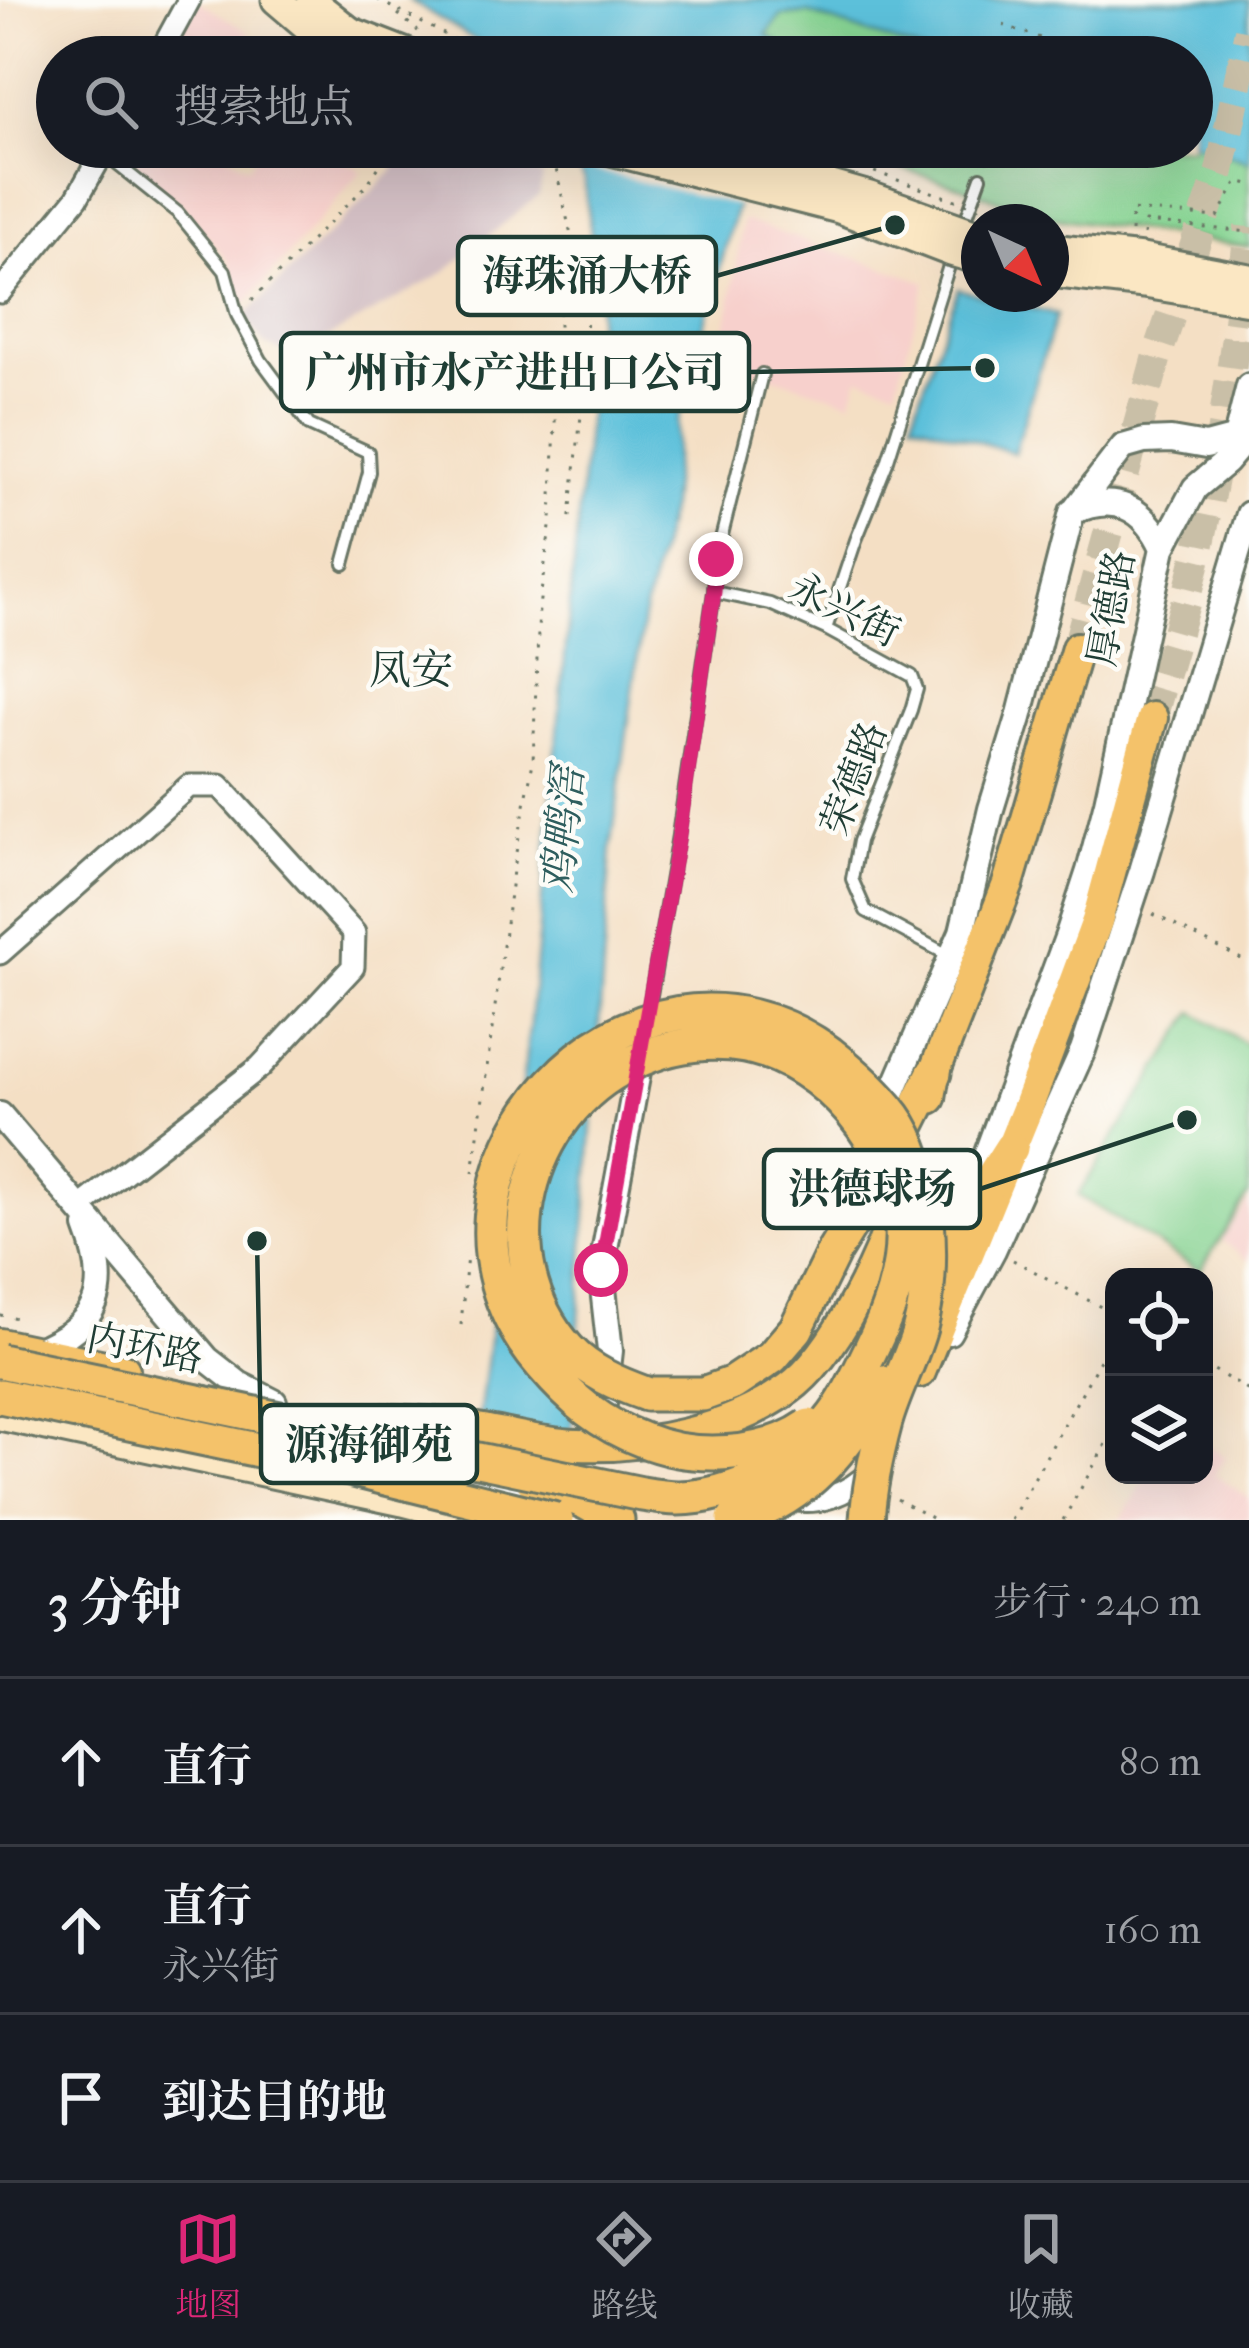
<!DOCTYPE html>
<html lang="zh">
<meta charset="utf-8">
<style>
:root{--surface:#171b24;--page:#242831;--text:#f1f3f6;--muted:#9ea1a6;--line:#363941;--accent:#db2777}
body{margin:0;font-family:"IM FELL French Canon","Noto Serif SC",serif;background:var(--page);color:var(--text)}
.controls{position:absolute;right:36px;bottom:36px;display:grid;overflow:hidden;border-radius:24px;box-shadow:0 12px 48px #0002}
.controls button{width:108px;height:108px;display:grid;place-items:center;padding:0;border:0;border-bottom:3px solid var(--line);background:var(--surface);color:var(--text);font:60px sans-serif}
.compass{position:absolute;left:961px;top:204px;width:108px;height:108px;border-radius:50%;background:var(--surface);box-shadow:0 12px 48px #0002;rotate:136deg}
.stop{position:absolute;width:36px;height:36px;margin:-27px;border:9px solid #db2777;border-radius:50%;background:#fff}
.stop.end{background:#db2777;border-color:#fff;box-shadow:0 3px 12px #0008}
.list{margin:0;padding:0;list-style:none}
h2{display:flex;justify-content:space-between;align-items:center;height:156px;margin:0;padding:0 48px;font-size:51px}
h2 small{font-size:39px;font-weight:400;color:var(--muted)}
.list li{display:grid;grid-template-columns:78px 1fr auto;gap:36px;align-items:center;box-sizing:border-box;height:168px;padding:0 48px;border-top:3px solid var(--line)}
.list b{display:block;font-size:45px;white-space:nowrap}
.list p{margin:0;font-size:39px;white-space:nowrap;color:var(--muted)}
.list em{font-size:39px;font-style:normal;color:var(--muted)}
.icon{flex:none;width:66px;height:66px;fill:none;stroke:currentColor;stroke-width:2;stroke-linecap:round;stroke-linejoin:round}
.map{position:relative;flex:none;width:1249px;height:1520px;overflow:hidden}
.search{position:absolute;background:var(--surface);box-shadow:0 12px 48px #0002;left:36px;right:36px;top:36px;height:132px;display:flex;align-items:center;gap:30px;box-sizing:border-box;padding:0 42px;border-radius:66px;color:var(--muted);font-size:45px}
.sheet{height:660px;background:var(--surface)}
nav{display:flex;justify-content:space-around;align-items:center;box-sizing:border-box;height:168px;border-top:3px solid var(--line);background:var(--surface);font-size:33px;color:var(--muted)}
nav a{display:grid;justify-items:center;gap:6px}
nav .on{color:var(--accent)}
.map>svg:first-child{display:block}
.built{fill:#f7d0cc}
.industrial{fill:#d2bec3}
.green{fill:#86d392;stroke:#528863;stroke-width:3}
.water{fill:#5cc0da;stroke:#3e7e87;stroke-width:3}
.pier{fill:#f4dfc4}
.lines{fill:none;stroke-linecap:round;stroke-linejoin:round}
.primary-tunnel{stroke:#c9bfa7;stroke-width:30;stroke-dasharray:30 15;stroke-linecap:butt}
.service-casing{stroke:#6a7666;stroke-width:16}
.minor-casing{stroke:#6a7666;stroke-width:27}
.tertiary-casing{stroke:#6a7666;stroke-width:30}
.secondary-casing{stroke:#6a7666;stroke-width:33}
.primary-casing{stroke:#6a7666;stroke-width:36}
.trunk-casing{stroke:#6a7666;stroke-width:39}
.path{stroke:#6a7666;stroke-width:3;stroke-dasharray:3 9;stroke-linecap:butt}
.service{stroke:#fff;stroke-width:10}
.minor{stroke:#fff;stroke-width:21}
.tertiary{stroke:#fff;stroke-width:24}
.secondary{stroke:#fbe7c3;stroke-width:27}
.primary{stroke:#f4c26a;stroke-width:30}
.trunk{stroke:#f4c26a;stroke-width:33}
.secondary-bridge-casing{stroke:#6a7666;stroke-width:33;stroke-linecap:butt}
.trunk-bridge-casing{stroke:#6a7666;stroke-width:39;stroke-linecap:butt}
.path-bridge{stroke:#6a7666;stroke-width:3;stroke-dasharray:3 9;stroke-linecap:butt}
.secondary-bridge{stroke:#fbe7c3;stroke-width:27}
.trunk-bridge{stroke:#f4c26a;stroke-width:33}
.route{stroke:#db2777;stroke-width:15}
.labels{text-anchor:middle;stroke-width:9;stroke-linejoin:round;paint-order:stroke}
.street-label{font-size:39px;fill:#1f3d34;stroke:#fdfcf7}
.neighbourhood-label{font-size:42px;fill:#1f3d34;stroke:#fdfcf7}
.water-label{font-size:42px;font-style:italic;fill:#2e5e5e;stroke:#fdfcf7}
.leader{fill:none;stroke:#1f3d34;stroke-width:4.5}
.callout-dot{fill:#1f3d34;stroke:#fdfcf7;stroke-width:4.5}
.callout{fill:#fdfcf7;stroke:#1f3d34;stroke-width:4.5}
.callout-label{font-size:42px;text-anchor:middle;font-weight:bold;fill:#1f3d34}
</style>
<div class="map">
<svg width="1249" height="1520" viewBox="0 0 1249 1520">
<rect width="100%" height="100%" fill="#fdfcf7"/>
<filter id="ink" filterUnits="userSpaceOnUse"><feTurbulence type="fractalNoise" baseFrequency=".00833" numOctaves="2"/><feDisplacementMap in="SourceGraphic" scale="24" xChannelSelector="R" yChannelSelector="G"/><feConvolveMatrix kernelMatrix="1 2 1 2 8 2 1 2 1" color-interpolation-filters="sRGB"/></filter>
<filter id="wash" filterUnits="userSpaceOnUse"><feTurbulence type="fractalNoise" baseFrequency=".004" numOctaves="4" result="noise"/><feDisplacementMap in="SourceGraphic" scale="48" xChannelSelector="R" yChannelSelector="G"/><feGaussianBlur stdDeviation="2.7" result="paint"/><feColorMatrix in="noise" values="0 0 0 0 0 0 0 0 0 0 0 0 0 0 0 0 0 1.4 0 .05"/><feComposite in="paint" operator="in"/></filter>
<g filter="url(#wash)">
<rect width="100%" height="100%" fill="#f4dfc4"/>
<!-- built -->
<path class="built" d="M196 0 250 33 235 57H163Z
M111 147H216L248 167 264 147H322L362 171 245 305 228 261 183 207 108 152Z
M743 220 926 282 896 388 859 377 851 401 719 360 731 302Z
M1249 1200V1261L1222 1240Z
M1204 1442 1226 1457 1215 1475 1249 1498V1520H1120L1148 1475H1204Z"/>
<!-- industrial -->
<path class="industrial" d="M409 147H465L492 155 543 176 539 195 443 273 295 356 265 345 244 317 395 169 394 159Z"/>
<!-- green -->
<path class="green" d="M808 13 938 57H776L779 43 765 36 781 16Z
M1192 142 1249 161V247L1030 214 978 192 832 147H1192Z
M1194 1012 1249 1046V1194L1200 1271 1078 1195Z"/>
<!-- water -->
<path class="water" d="M409 0H1249V161L1192 142V57H938L808 13 781 16 766 35 779 43 776 57H504Z
M569 147H753L677 423 670 507 643 618 611 848 571 1437 544 1520H466L530 1023 599 299 584 179Z
M958 289 1056 315 1014 453 912 420Z"/>
<!-- pier -->
<path class="pier" d="M563 147H759L742 207 570 164Z"/>
</g>
<g filter="url(#ink)">
<g class="lines">
<!-- primary-tunnel -->
<path class="primary-tunnel" d="M1077 648 1157 356 1220 171 1249 31
M1152 718C1168 662 1186 605 1199 548 1222 442 1238 335 1249 227"/>
<defs>
<path id="service" d="M103 153 178 213 225 271 237 315 261 360 309 425 368 452 369 472 344 564
M962 230 981 177
M714 592 770 604 826 629 912 676 917 689 911 710 859 841 852 879 866 911 948 955
M826 629 856 540 887 463 953 253
M647 1019 678 835 714 592 716 559 762 374"/>
<path id="minor" d="M158 57 189 0
M0 292 77 198 106 147
M0 953 189 786H220L354 933 353 967 260 1067 79 1208
M444 1468 546 1499
M782 1497C816 1507 848 1495 872 1470"/>
<path id="tertiary" d="M1074 511 1123 447 1144 441 1171 440 1206 446 1236 438 1249 386
M1163 548 1195 488 1226 462 1249 435
M866 1086 893 1091 962 932 991 809 1019 718 1072 512C1114 493 1144 506 1163 548L1107 802 1089 871 1068 935 974 1188
M0 1115 207 1359 239 1384 274 1402
M949 1332 993 1250 1083 1050 1142 871 1249 514
M36 1351C99 1325 112 1291 87 1227
M594 1428 603 1412 610 1351 601 1270 642 1050"/>
<path id="secondary" d="M276 0 343 57
M311 0 350 31 417 57
M1051 248 1142 258 1249 278
M1051 273 1144 284 1249 301
M0 1416 403 1502 474 1520"/>
<path id="primary" d="M930 1098 934 1073 1008 884 1077 648
M0 1344 124 1370
M920 1372 1027 1109 1097 921 1152 718
M349 1418C386 1420 423 1421 459 1426 498 1431 538 1444 577 1445 648 1448 729 1431 788 1389 836 1355 881 1256 899 1201"/>
<path id="trunk" d="M875 1361 1011 1148
M646 1394H703L733 1383 772 1357 796 1329 834 1251 892 1157 934 1073
M532 1479 587 1503 617 1520"/>
</defs>
<!-- service casing -->
<use href="#service" class="service-casing"/>
<!-- minor casing -->
<use href="#minor" class="minor-casing"/>
<!-- tertiary casing -->
<use href="#tertiary" class="tertiary-casing"/>
<!-- secondary casing -->
<use href="#secondary" class="secondary-casing"/>
<!-- primary casing -->
<use href="#primary" class="primary-casing"/>
<!-- trunk casing -->
<use href="#trunk" class="trunk-casing"/>
<!-- path -->
<path class="path" d="M378 0 475 50 484 57
M398 14 418 31
M1003 25 1063 46
M436 42 462 57
M1023 57 1031 37
M551 147 587 306 585 379 569 525
M986 162 991 147
M1131 232 1132 210 1218 217 1238 181 1249 184
M1144 235 1145 222 1249 232
M252 300 366 186 392 147
M1153 914 1249 963
M473 1173 514 863 533 762 539 607 551 520 559 328V270L574 250
M1013 1260 1114 1314
M0 1315 17 1318
M461 1325 467 1255
M1204 1364 1249 1391
M897 1499 935 1520
M1011 1520 1114 1335
M1063 1520 1114 1430"/>
<!-- service -->
<use href="#service" class="service"/>
<!-- minor -->
<use href="#minor" class="minor"/>
<!-- tertiary -->
<use href="#tertiary" class="tertiary"/>
<!-- secondary -->
<use href="#secondary" class="secondary"/>
<!-- primary -->
<use href="#primary" class="primary"/>
<!-- trunk -->
<use href="#trunk" class="trunk"/>
<defs>
<path id="secondary-bridge" d="M595 147 839 209 951 252 979 260
M681 147 793 174 870 196 979 235"/>
<path id="trunk-bridge" d="M0 1361 642 1494C654 1496 666 1498 678 1498 734 1497 795 1465 829 1422 846 1402 858 1375 870 1351 888 1314 904 1272 902 1229 896 1147 827 1062 746 1046 706 1039 666 1046 630 1064 526 1114 487 1259 568 1349 589 1372 618 1384 646 1394
M0 1396 354 1470 556 1520
M809 1426C764 1458 692 1460 643 1440 600 1424 572 1400 542 1365 382 1179 630 906 829 1053 853 1072 875 1091 894 1116 931 1167 936 1268 920 1328 911 1360 894 1390 885 1422 877 1452 869 1488 867 1520
M734 1520C805 1502 849 1445 882 1383"/>
</defs>
<!-- secondary-bridge casing -->
<use href="#secondary-bridge" class="secondary-bridge-casing"/>
<!-- trunk-bridge casing -->
<use href="#trunk-bridge" class="trunk-bridge-casing"/>
<!-- path-bridge -->
<path class="path-bridge" d="M794 147C877 168 956 207 1040 222"/>
<!-- secondary-bridge -->
<use href="#secondary-bridge" class="secondary-bridge"/>
<!-- trunk-bridge -->
<use href="#trunk-bridge" class="trunk-bridge"/>
</g>
</g>
<g class="lines" filter="url(#ink)">
<!-- route -->
<path class="route" d="M601 1270 679 835 714 592 716 559"/>
</g>
<g class="labels">
<!-- street labels -->
<g class="street-label">
<text transform="translate(1110 608) rotate(-80)" y="14">厚德路</text>
<text transform="translate(845 609) rotate(26)" y="14">永兴街</text>
<text transform="translate(853 778) rotate(-69)" y="14">荣德路</text>
<text transform="translate(145 1347) rotate(11)" y="14">内环路</text>
</g>
<!-- neighbourhood labels -->
<g class="neighbourhood-label">
<text x="411" y="684">凤安</text>
</g>
<!-- water labels -->
<g class="water-label">
<text transform="translate(562 830) rotate(-85)" y="15">鸡鸭滘</text>
</g>
</g>
<!-- callouts -->
<path class="leader" d="M895 225L716 276M985 368L749 372M1187 1120L980 1189M257 1241L261 1444"/>
<g class="callout-dot">
<circle cx="895" cy="225" r="12"/>
<circle cx="985" cy="368" r="12"/>
<circle cx="1187" cy="1120" r="12"/>
<circle cx="257" cy="1241" r="12"/>
</g>
<g class="callout">
<rect x="458" y="237" width="258" height="78" rx="12"/>
<rect x="281" y="333" width="468" height="78" rx="12"/>
<rect x="764" y="1150" width="216" height="78" rx="12"/>
<rect x="261" y="1405" width="216" height="78" rx="12"/>
</g>
<g class="callout-label">
<text x="587" y="290">海珠涌大桥</text>
<text x="515" y="387">广州市水产进出口公司</text>
<text x="872" y="1203">洪德球场</text>
<text x="369" y="1459">源海御苑</text>
</g>
</svg>
<div class="controls">
<button><svg class="icon" aria-label="locate" viewBox="0 0 24 24"><circle cx="12" cy="12" r="6"/><path d="M12 2v4M12 18v4M2 12h4M18 12h4"/></svg></button>
<button><svg class="icon" aria-label="layers" viewBox="0 0 24 24"><path d="M12 4l9 5-9 5-9-5zM3 14l9 5 9-5"/></svg></button>
</div>
<svg class="compass" viewBox="-18 -18 36 36"><path d="M0-13l5 13h-10z" fill="#e53935"/><path d="M0 13l5-13h-10z" fill="#9ea1a6"/></svg>
<div class="stop" style="left:601px;top:1270px"></div>
<div class="stop end" style="left:716px;top:559px"></div>
<div class="search"><svg class="icon" aria-label="search" viewBox="0 0 24 24"><circle cx="10" cy="10" r="6"/><path d="M15 15l6 6"/></svg>搜索地点</div>
</div>
<section class="sheet">
<h2>3 分钟<small>步行 · 240 m</small></h2>
<ul class="list">
<li><svg class="icon" aria-label="ahead" viewBox="0 0 24 24"><path d="M12 20V5M6 11l6-6 6 6"/></svg><div><b>直行</b></div><em>80 m</em></li>
<li><svg class="icon" aria-label="ahead" viewBox="0 0 24 24"><path d="M12 20V5M6 11l6-6 6 6"/></svg><div><b>直行</b><p>永兴街</p></div><em>160 m</em></li>
<li><svg class="icon" aria-label="arrive" viewBox="0 0 24 24"><path d="M6 21V4h12l-3 4 3 4H6"/></svg><div><b>到达目的地</b></div></li>
</ul>
</section>
<nav>
<a class="on"><svg class="icon" aria-label="map" viewBox="0 0 24 24"><path d="M3 6l6-2 6 2 6-2v14l-6 2-6-2-6 2zM9 4v14M15 6v14"/></svg>地图</a>
<a><svg class="icon" aria-label="directions" viewBox="0 0 24 24"><path d="M12 3l9 9-9 9-9-9zM9 14v-3h6M13 9l2 2-2 2"/></svg>路线</a>
<a><svg class="icon" aria-label="saved" viewBox="0 0 24 24"><path d="M7 4h10v16l-5-4-5 4z"/></svg>收藏</a>
</nav>
